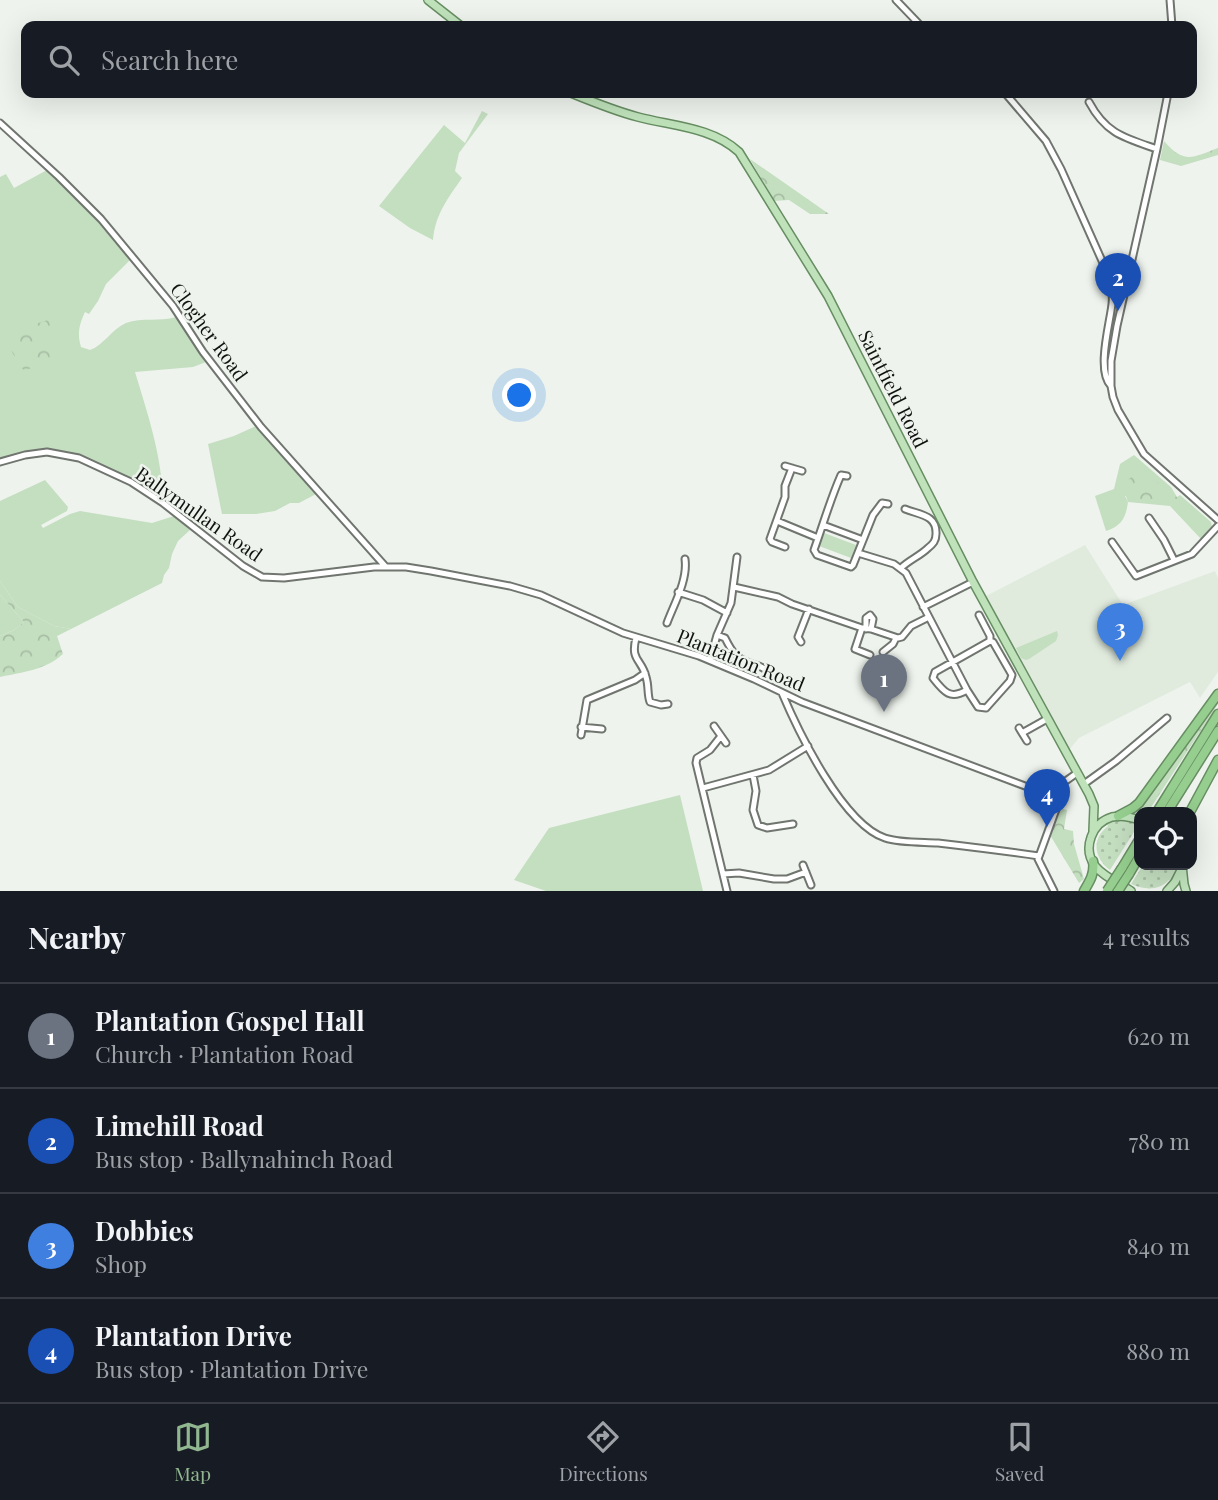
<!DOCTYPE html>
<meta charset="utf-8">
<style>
:root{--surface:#171b24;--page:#20242c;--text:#f1f3f6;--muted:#9ea1a6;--line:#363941;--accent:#91b790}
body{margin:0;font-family:"Playfair Display",serif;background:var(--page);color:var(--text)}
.controls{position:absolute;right:21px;bottom:21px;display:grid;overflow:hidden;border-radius:14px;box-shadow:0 7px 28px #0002}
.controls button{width:63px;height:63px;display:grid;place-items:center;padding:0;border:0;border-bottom:2px solid var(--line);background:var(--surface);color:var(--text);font:35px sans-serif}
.you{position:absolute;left:520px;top:396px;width:24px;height:24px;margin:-18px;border:5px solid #fff;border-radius:50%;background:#1a73e8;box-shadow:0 0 0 10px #1a73e833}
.badge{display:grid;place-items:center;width:46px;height:46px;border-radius:50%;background:var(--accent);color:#fff;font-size:23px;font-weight:700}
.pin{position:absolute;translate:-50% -58px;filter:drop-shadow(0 2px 4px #0008)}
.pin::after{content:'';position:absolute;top:37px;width:24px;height:21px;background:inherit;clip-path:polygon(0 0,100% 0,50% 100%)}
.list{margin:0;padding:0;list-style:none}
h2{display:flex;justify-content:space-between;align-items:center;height:91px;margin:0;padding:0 28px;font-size:30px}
h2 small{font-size:23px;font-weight:400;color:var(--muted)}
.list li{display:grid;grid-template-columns:46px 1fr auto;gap:21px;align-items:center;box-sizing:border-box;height:105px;padding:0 28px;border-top:2px solid var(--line)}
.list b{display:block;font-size:26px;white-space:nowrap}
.list p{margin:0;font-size:23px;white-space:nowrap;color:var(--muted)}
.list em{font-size:23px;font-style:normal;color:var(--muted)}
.icon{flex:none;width:38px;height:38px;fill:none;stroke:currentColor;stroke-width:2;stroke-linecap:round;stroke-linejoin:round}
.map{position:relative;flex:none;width:1218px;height:891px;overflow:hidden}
.search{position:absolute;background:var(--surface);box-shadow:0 7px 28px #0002;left:21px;right:21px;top:21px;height:77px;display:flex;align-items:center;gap:18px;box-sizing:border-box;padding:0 24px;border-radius:14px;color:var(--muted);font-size:26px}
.sheet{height:511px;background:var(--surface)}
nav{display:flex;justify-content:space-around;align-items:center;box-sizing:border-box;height:98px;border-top:2px solid var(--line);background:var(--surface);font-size:19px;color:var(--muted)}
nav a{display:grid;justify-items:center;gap:4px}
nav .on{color:var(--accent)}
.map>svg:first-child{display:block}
.built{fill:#e0ebde}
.green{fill:#c4dec0}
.forest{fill:url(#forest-crowns)}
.garden{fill:url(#garden-dots)}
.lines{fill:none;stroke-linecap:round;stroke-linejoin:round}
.minor-casing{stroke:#70756f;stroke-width:9}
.major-casing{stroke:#678d62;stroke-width:10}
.highway-casing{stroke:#678d62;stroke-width:11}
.minor{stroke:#fff;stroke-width:5}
.major{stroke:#bfe2bb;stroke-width:7}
.highway{stroke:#95ce8e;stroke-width:8}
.highway-bridge-casing{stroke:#678d62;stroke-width:11;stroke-linecap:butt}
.highway-bridge{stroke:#95ce8e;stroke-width:8}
.labels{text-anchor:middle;stroke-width:5;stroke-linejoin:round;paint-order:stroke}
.street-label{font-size:19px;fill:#111311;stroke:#eef4ed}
</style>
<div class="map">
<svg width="1218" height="891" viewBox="0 0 1218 891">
<defs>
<pattern id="forest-crowns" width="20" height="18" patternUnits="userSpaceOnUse" patternTransform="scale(1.75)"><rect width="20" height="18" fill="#c4dec0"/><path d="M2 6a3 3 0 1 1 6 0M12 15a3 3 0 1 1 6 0" fill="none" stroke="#a7bea4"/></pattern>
<pattern id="garden-dots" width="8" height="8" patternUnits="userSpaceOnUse" patternTransform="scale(1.75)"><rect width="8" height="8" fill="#c4dec0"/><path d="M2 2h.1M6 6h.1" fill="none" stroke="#a7bea4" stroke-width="1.8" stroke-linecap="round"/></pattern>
</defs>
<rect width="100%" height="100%" fill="#eef4ed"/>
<!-- built -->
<path class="built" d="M1085 545 1123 605 1215 571 1218 578V672L1200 698 1190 682 1079 738 1069 750 986 596Z"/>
<!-- green -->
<path class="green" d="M482 111 488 114 459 153 455 171 462 178C448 198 435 215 433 240L410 228 379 206 444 125 465 143Z
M47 170 98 220 131 259 106 284 98 301 89 314 85 312C79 325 77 334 81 347L90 350C104 345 112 329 126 323 142 317 160 322 176 317L206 362 193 367 135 372C148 415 162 456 163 501 132 479 83 448 43 449 29 450 14 456 0 459V177L6 174 14 188Z
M256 426 316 494 299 503H290L275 511 256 514H222L208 444 234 436Z
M1134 455 1171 487 1177 497 1180 495 1211 522 1212 527 1201 539 1170 506 1177 497 1125 496 1128 502C1126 517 1122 526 1106 531L1095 496 1114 489 1120 464Z
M45 480 68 507 67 511 41 525 43 528 70 514 80 511 152 523 174 516 190 530 178 541 172 554 169 568 164 575 162 583 71 629 54 626 18 607 0 581V501Z
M824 533 856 545 851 558 819 546Z
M0 595 24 622 14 630 0 636Z
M1057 631 1058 635 1056 641 1029 659 1026 660 1021 658 1016 648Z
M680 795 703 891H546L514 880 549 828Z"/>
<!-- forest -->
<path class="forest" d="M1164 141C1184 164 1192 158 1218 148V155L1181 166 1160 160Z
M750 159 829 214H810L789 200 774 201Z
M51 319 54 345 52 359 24 371 1 335Z
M1141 470 1178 498 1170 506 1128 502 1123 488 1126 481Z
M0 581 18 607 54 626 71 629 57 636 63 654C45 670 23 672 0 677V636L14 630 24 622 0 595Z
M1218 701V704L1148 812 1137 811Z
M1059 808 1067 810 1064 829 1073 831 1074 844 1084 879 1079 883 1050 835Z"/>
<!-- garden -->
<path class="garden" d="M1116 820H1127L1139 824 1110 870C1094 858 1091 839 1108 826L1106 823Z
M1143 865H1175V873L1171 881 1169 880C1159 891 1144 890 1131 884Z"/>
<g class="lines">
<defs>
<path id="minor" d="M896 0 921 26
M1170 0 1172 26
M1005 93 1046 141 1061 169 1111 281C1112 289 1113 296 1112 304 1110 323 1096 371 1111 386
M1168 93 1157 149 1117 326 1111 361V386L1113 397 1118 410 1144 454 1218 520
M1089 102C1106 134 1125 138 1157 149
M0 123 59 177 101 219 173 306 203 352 261 427 385 566
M0 462 25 455 47 452 79 458 131 482 163 503 243 566 262 577 284 578 374 567H406L431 571 510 586 541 595 623 633 699 656 754 679 802 702 1033 789C1054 793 1061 784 1077 773
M785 466 802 471
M1149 518 1164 540 1174 560
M777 521 818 538
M823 525 863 540 853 565 851 567 817 555 814 550C823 525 830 500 841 475L847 476
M863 540 873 515 882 503 888 504
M1112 542 1136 576 1192 554 1218 526
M785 547 772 542 770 539 785 497V486L792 468
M858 553 894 564 906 573 967 690 978 707 986 708 1010 681 1012 675 993 642 990 641
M901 568C909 560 920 556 928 548 933 544 936 541 936 534 937 515 920 515 905 509
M734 587 778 597 792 604 862 628 871 629 898 638 902 637 911 626 929 617
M678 592 703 600 727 613
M923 607 973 582
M667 623C674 604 688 580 685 559
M862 628 855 649 870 655
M866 629V618L870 615 873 619 871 629
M717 635 725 638C731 650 736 659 750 663 756 666 760 665 766 670
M636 638C630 661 642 659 646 677 649 686 647 694 650 702L661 705 668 704
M801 642 798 637 809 609
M883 652 893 644 896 638
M710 660 717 635 731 603 737 557
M967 690C950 700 944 692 933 678L935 672 990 641V636L979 615
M782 693C799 733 843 824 885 838 900 843 922 842 938 843 972 847 1005 851 1039 856
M714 726 726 743
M581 727 602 729
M1019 728 1027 741
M1022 733 1047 719
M581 735 587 700 635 680 645 673
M721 736 710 750 697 758 696 763 727 891
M753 775 756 791 753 810 758 825 767 828 793 824
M1084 784 1116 761 1167 718
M703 788 769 770 808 746
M803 865 811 885
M723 874 739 873 774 879H787L806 872
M1054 891 1038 859 1058 804 1057 787"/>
<path id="major" d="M428 0 461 26
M571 93C593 102 615 111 638 117 672 126 712 127 739 152L828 296 973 582 1089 794 1094 806 1093 831
M1182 865 1184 884 1186 891
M1131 891C1120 884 1104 877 1095 866 1082 848 1092 823 1112 817 1121 815 1131 817 1139 820
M1167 891 1175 882 1181 870"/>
<path id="highway" d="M1157 812 1218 714
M1167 812 1218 731
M1190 812 1218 760
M1118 816 1133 808 1139 803 1218 694
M1122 868 1139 840
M1129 874 1139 857
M1084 891C1090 881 1095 873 1093 861"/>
</defs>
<!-- minor casing -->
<use href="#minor" class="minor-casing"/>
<!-- major casing -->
<use href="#major" class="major-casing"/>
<!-- highway casing -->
<use href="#highway" class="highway-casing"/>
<!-- minor -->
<use href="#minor" class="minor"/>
<!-- major -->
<use href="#major" class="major"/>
<!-- highway -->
<use href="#highway" class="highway"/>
<defs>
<path id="highway-bridge" d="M1107 891 1122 868
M1118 891 1129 874"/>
</defs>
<!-- highway-bridge casing -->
<use href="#highway-bridge" class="highway-bridge-casing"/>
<!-- highway-bridge -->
<use href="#highway-bridge" class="highway-bridge"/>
</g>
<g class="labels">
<!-- street labels -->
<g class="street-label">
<text transform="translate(209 332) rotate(54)" y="7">Clogher Road</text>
<text transform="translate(893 389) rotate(63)" y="7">Saintfield Road</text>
<text transform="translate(199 514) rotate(35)" y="7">Ballymullan Road</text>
<text transform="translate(741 660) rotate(22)" y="7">Plantation Road</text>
</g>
</g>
</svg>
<div class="controls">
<button><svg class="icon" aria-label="locate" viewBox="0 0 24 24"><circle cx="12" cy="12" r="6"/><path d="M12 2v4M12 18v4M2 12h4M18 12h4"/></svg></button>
</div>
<div class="you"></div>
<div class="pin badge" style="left:884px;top:712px;background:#6b7280">1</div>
<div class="pin badge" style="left:1118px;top:311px;background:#1a4fb4">2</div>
<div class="pin badge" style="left:1120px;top:661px;background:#3f7fe0">3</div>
<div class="pin badge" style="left:1047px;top:827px;background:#1a4fb4">4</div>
<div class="search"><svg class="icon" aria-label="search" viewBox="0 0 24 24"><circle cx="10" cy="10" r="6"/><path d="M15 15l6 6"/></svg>Search here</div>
</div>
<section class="sheet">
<h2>Nearby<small>4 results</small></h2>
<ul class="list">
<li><span class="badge" style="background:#6b7280">1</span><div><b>Plantation Gospel Hall</b><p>Church · Plantation Road</p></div><em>620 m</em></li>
<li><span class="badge" style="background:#1a4fb4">2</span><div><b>Limehill Road</b><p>Bus stop · Ballynahinch Road</p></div><em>780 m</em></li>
<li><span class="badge" style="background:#3f7fe0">3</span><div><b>Dobbies</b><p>Shop</p></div><em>840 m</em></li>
<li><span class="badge" style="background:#1a4fb4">4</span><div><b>Plantation Drive</b><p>Bus stop · Plantation Drive</p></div><em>880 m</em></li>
</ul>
</section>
<nav>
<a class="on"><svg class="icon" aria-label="map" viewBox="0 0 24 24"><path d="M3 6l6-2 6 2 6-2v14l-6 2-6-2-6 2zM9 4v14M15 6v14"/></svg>Map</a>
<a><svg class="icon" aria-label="directions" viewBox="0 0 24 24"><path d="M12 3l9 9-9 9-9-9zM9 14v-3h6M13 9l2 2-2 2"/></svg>Directions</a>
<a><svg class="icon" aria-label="saved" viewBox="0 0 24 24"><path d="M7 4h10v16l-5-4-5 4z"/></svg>Saved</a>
</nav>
